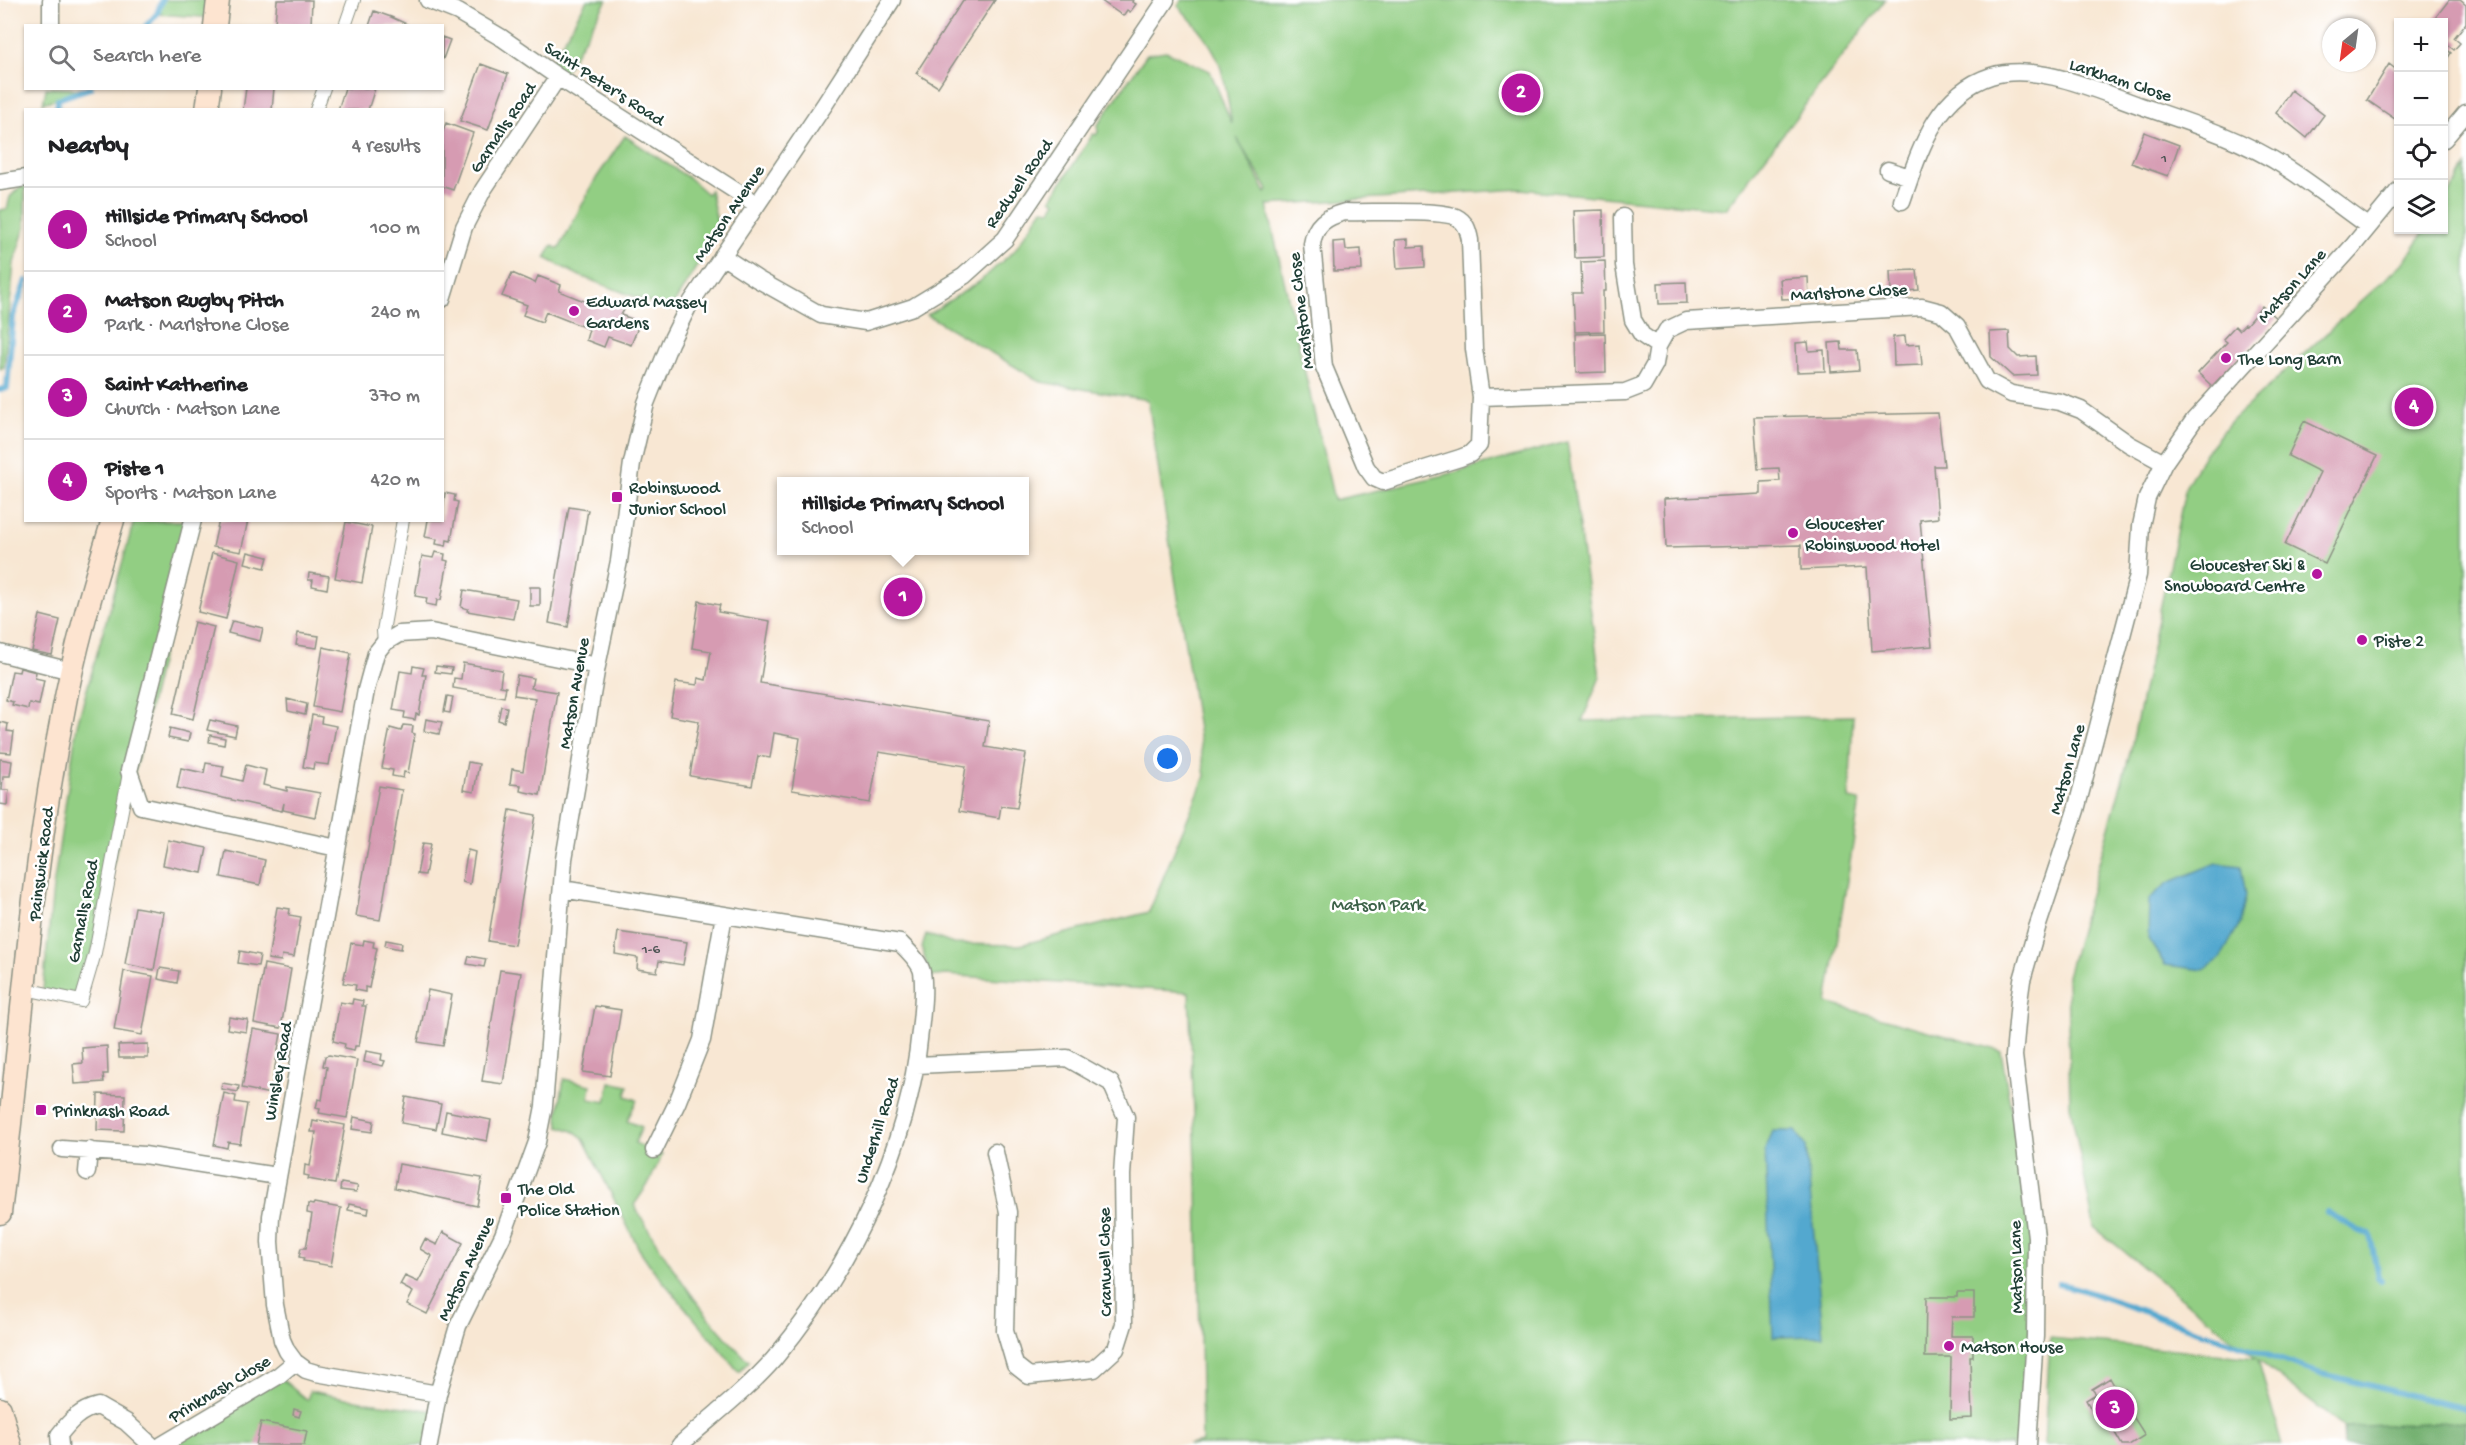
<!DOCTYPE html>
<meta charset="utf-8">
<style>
:root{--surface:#fff;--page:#f2f2f2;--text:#202124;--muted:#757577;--line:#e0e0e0;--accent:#b5179e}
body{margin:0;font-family:"Gochi Hand",sans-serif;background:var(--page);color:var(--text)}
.controls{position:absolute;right:18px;top:18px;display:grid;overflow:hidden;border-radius:0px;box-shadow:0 2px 4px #0004}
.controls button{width:54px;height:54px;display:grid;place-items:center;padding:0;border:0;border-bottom:2px solid var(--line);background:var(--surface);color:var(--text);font:30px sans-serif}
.compass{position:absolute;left:2322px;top:18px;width:54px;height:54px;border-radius:50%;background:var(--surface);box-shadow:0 2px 4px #0004;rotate:209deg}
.you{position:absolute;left:1168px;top:759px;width:21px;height:21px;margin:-15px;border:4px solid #fff;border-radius:50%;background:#1a73e8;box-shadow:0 0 0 9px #1a73e833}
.badge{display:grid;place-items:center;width:39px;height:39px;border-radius:50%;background:var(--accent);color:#fff;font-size:20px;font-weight:700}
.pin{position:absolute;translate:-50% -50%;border:3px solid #fff;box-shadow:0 2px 6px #0006}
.popup{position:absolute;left:777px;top:477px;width:252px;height:78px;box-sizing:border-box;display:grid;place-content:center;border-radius:0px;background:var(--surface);filter:drop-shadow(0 2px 4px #0005);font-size:20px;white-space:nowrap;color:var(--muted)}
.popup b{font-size:22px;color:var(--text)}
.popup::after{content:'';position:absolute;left:50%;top:100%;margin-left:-12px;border:12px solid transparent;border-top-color:var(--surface)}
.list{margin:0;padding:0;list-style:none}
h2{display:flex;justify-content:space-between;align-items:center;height:78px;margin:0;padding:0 24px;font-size:26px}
h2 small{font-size:20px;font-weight:400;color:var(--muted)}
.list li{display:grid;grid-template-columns:39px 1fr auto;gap:18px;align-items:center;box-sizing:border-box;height:84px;padding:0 24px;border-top:2px solid var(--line)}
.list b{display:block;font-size:22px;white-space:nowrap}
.list p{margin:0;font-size:20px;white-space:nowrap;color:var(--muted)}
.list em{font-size:20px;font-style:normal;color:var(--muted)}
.icon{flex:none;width:33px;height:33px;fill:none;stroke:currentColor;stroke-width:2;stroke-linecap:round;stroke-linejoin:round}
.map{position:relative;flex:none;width:2466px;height:1445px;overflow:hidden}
.search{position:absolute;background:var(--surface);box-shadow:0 2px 4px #0004;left:24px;top:24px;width:420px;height:66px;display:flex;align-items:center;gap:15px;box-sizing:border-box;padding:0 21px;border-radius:0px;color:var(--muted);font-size:22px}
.panel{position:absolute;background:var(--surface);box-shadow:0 2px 4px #0004;left:24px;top:108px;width:420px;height:414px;border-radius:0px}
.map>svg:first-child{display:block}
.green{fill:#92ce83;stroke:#58865c;stroke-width:1.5;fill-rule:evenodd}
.forest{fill:#75b171;stroke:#4a7752;stroke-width:1.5}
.water{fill:#52a8cf;stroke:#387282;stroke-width:1.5}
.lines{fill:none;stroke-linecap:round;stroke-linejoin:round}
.stream{stroke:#52a8cf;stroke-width:6}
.building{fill:#d69bb2}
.pedestrian-casing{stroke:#8c9284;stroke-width:14}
.minor-casing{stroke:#8c9284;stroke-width:19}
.secondary-casing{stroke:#8c9284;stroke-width:25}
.pedestrian{stroke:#fff;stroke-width:12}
.minor{stroke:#fff;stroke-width:16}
.secondary{stroke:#fde4d0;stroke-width:22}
.poi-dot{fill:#b5179e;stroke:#fff;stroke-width:2}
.labels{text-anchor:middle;stroke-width:5;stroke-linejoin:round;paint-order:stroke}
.number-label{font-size:15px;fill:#4d5454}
.street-label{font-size:18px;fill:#1f3d34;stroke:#fff}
.poi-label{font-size:18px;fill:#1f3d34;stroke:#fff;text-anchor:start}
.park-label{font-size:18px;fill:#3c6148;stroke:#fff}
</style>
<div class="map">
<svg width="2466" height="1445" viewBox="0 0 2466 1445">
<rect width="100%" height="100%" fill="#fff"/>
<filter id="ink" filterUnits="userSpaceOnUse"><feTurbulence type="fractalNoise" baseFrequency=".0167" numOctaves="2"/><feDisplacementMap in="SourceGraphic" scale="12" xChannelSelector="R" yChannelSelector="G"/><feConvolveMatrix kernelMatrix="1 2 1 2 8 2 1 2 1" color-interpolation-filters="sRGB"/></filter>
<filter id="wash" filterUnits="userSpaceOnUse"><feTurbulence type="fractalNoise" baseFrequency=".008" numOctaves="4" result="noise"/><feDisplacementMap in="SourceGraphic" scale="24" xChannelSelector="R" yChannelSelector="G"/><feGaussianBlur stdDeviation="1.35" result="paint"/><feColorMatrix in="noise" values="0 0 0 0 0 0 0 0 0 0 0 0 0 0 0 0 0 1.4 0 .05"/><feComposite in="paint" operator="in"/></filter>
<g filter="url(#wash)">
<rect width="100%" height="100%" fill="#f8e7d3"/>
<!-- green -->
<path class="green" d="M162 0H218L216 18 157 14Z
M587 0H607L561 78 547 69Z
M1182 0H1885L1726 209 1521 189 1267 205 1334 500 1445 475 1567 442 1600 677 1582 721 1853 716 1849 799 1860 801 1827 1003 2001 1051 2033 1238 2029 1393 2018 1445H1188L1202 1442 1197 1186 1189 992 945 975 930 977 922 948 926 934 953 944 1020 945 1149 912 1205 776 1148 400 1041 382 927 315 979 282 1014 251 1043 209 1051 210 1056 202 1051 199 1093 134 1096 135 1098 132 1097 126 1147 54 1166 51 1210 71 1232 124C1222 65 1222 51 1178 6ZM1237 138 1268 190 1266 193Z
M46 89V88L90 89 43 103Z
M625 136 689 178 707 194 710 190 719 230 670 310 580 276 545 258 552 246 559 249 595 180Z
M2466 167V1445H2344L2343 1427 2258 1360 2282 1445H2044L2050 1338 2256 1358 2094 1227 2070 1105 2067 976 2130 753 2186 486 2205 453 2232 420 2405 261 2425 230H2444V202Z
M21 186H25V227L14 263 4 367 0 369V210L7 209 10 197Z
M134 521H193L81 1001 43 990 53 888 77 725Z
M564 1079 591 1085 589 1099 606 1102 610 1082 628 1086 626 1096 637 1100 627 1121 642 1127 635 1143 662 1155 649 1183 634 1205C665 1259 704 1319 749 1361L739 1372 652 1268 639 1249 583 1138 575 1132 559 1126 558 1115Z
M278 1376 307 1400 310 1391 366 1402 434 1411 429 1445H162Z"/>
<!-- forest -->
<path class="forest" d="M2466 1421V1445H2344V1427Z"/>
<!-- water -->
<path class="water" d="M2216 863 2241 866 2246 895 2240 923 2220 959 2204 970 2165 965 2148 939 2149 899 2168 883Z
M1773 1131H1796L1806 1146 1823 1336 1773 1337 1765 1150Z"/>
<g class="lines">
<!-- stream -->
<path class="stream" d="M146 26 157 14 162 0
M57 110 58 99 90 88
M0 390 7 388 13 316 26 281
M2327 1212 2359 1231 2370 1234 2378 1277 2381 1280
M2059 1284 2080 1289 2318 1373 2466 1409"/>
</g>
<g id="blocks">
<!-- building -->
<path class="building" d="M277 0H312L311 25 275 23Z
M963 0H995L938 87 916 73Z
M1100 0H1133L1132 2 1136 4 1130 12 1127 10 1123 16Z
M2449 0H2460L2466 5V23L2454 38 2460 43 2454 50 2444 42V22H2432Z
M374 11 391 17 411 26H369Z
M442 37 450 40 443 59H442Z
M2444 47 2451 53 2445 62 2444 60Z
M481 64 508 74 488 130 460 121Z
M2389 64 2398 71V121L2367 100Z
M246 88H274L272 110H243Z
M345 88H375L368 110H338Z
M2291 90 2324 115 2307 138 2276 113Z
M446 123 473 133 453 190 442 186V134Z
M2144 132 2179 145 2168 176 2131 163Z
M1603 210 1604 257 1575 258 1573 211Z
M1408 239V247L1424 246 1425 267 1397 269 1395 240Z
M1345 241 1346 250 1361 249 1362 270 1334 271 1333 242Z
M1605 261 1606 291H1603L1604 331 1575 332 1573 293H1582L1581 262Z
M1917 270 1919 290 1891 292 1890 271Z
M512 273 535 283 538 276 561 285 559 291 599 307 601 300 624 310 621 315 640 322 631 345 608 337 604 347 586 340 589 329 546 312 542 322 523 315 527 305 502 296Z
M1808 277 1809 298 1782 299 1780 279Z
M1686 282 1687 303 1659 304 1658 283Z
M2262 306 2277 319 2212 386 2198 373 2227 342 2223 339 2235 326 2239 330 2245 324 2246 325Z
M2009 331 2010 349 2018 357 2036 356 2037 375 2012 376 1991 357 1990 332Z
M1605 333 1606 372 1576 373 1575 334Z
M1905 336 1906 345 1920 344 1922 365 1894 366 1893 337Z
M1808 342 1809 351 1824 350 1825 371 1797 372 1796 343Z
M1841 342 1842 350H1857L1859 370 1831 372 1829 343Z
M1938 413 1944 466H1934L1938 518 1920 520 1932 646 1872 651 1867 567 1801 570V545L1666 548 1664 499 1761 494V482L1780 481 1779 468 1758 469 1754 417Z
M2304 421 2377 456 2325 564 2285 545 2320 472 2288 456Z
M445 493 455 495 454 501 458 502 451 541 447 540 446 546 436 544 437 539 425 537 428 520H442Z
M569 507 588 510 568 627 549 623Z
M219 520H248L241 552 213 547Z
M346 522 372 527 362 583 335 578Z
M248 552 268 557 265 568 245 563Z
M435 552 445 554 444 560 448 561 441 600H437L436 606 426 604 427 598 415 596 422 556 433 558Z
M212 553 239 560 226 619 198 612Z
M309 573 329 576 327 589 312 586 313 580H308Z
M530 587H540V606H530Z
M464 590 517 599 513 619 467 611 468 609 461 607Z
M699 601 720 605 718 612 770 621 760 683 989 721 985 747 1026 754 1017 808 1001 806 999 818 959 811 966 766 879 752 870 803 792 790 800 738 774 733 770 758 758 756 752 786 690 776 699 721 670 716 676 682 697 685 698 678 706 680 711 651 692 648Z
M40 615 60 620 52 655 32 651Z
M232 621 263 628 260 641 228 633Z
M194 622 214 627 193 719 173 714Z
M298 633 319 636 317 648 296 645Z
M323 647 351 653 340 712 313 707Z
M463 663 502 670 500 686 506 687 504 697 453 688 454 678 461 679Z
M413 666 424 668 422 675H426L419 715 416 714 415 720 404 718 405 712 393 710 400 671 412 673Z
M436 666 452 668 451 674 435 672Z
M20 668 36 672 35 678 44 680 39 705 29 703 28 709 12 705 13 702 6 700 12 671 19 672Z
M517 675 533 678 531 688 557 692 540 795 520 791 521 785 510 784 512 769 523 771 535 698 514 695Z
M447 696 453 697 450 713 444 712Z
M287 699 307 704 305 715 288 711Z
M501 706 507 707 504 722 498 720Z
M312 715 322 717 321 723 336 726 329 765 314 763 313 769 303 767Z
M426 719 442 722 439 734 424 731Z
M210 720 237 726 235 736 207 730Z
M0 722 8 724 7 731 14 732 11 753 0 752Z
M403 725 413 726 412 733 415 734 408 773 404 772 403 778 392 776 393 770 382 768 390 728 401 731Z
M170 728 190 733 188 742 168 738Z
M210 735 225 738 224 745 209 742Z
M0 759 12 761 10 776H3L2 790H9L7 805 0 804Z
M468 762 479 764 474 792 463 790Z
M206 763 224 766 222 776 242 781 246 765 266 770 263 785 287 791V787L320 793 315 817 283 810 284 803 282 811 177 788 181 768 204 773Z
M379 786 402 790 380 920 356 916Z
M510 810 536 815 514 945 488 941Z
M168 840 207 848 202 873 163 865Z
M423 843 431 844 425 875 417 874Z
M468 850 475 852 470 884 462 882Z
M226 851 265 860 260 885 221 877Z
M135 907 164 912 154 970 125 964Z
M277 907 290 909 289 915 301 917 294 957 282 955 281 961 268 959Z
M618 932 687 942 683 965 659 961 657 972 637 969 638 958 615 954Z
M364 940 374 942 373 947 377 948 369 988 365 987V992L355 990 356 985 343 983 351 943 363 945Z
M386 940 402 943 401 949 385 946Z
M240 951 260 955 258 966 238 963Z
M469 956 486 959 484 967 467 964Z
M264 964 291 969 281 1028 254 1023Z
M160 968 179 971 177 983 158 979Z
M500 970 521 973 503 1084 482 1081Z
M124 971 153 976 142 1035 114 1030Z
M428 990 452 995 443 1046 418 1042Z
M353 999 363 1001 362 1006H366L359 1046H355L354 1051 344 1049 345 1044 333 1041 340 1002 352 1004Z
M595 1006 621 1010 610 1076 583 1072Z
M229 1017 248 1020 246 1032 227 1029Z
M253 1029 281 1034 270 1094 242 1088Z
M148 1044V1058H119L118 1045Z
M107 1046 108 1074H103L104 1082 75 1084 73 1064 83 1063 82 1048Z
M366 1051 382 1054 381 1060 385 1061 383 1066 364 1062Z
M329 1055 357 1060 347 1118 319 1113 320 1109 316 1108 318 1099 322 1100 327 1067 323 1066 325 1056Z
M222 1083 239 1086 238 1092 221 1089Z
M224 1093 236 1096 235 1102 247 1104 240 1144 228 1142 227 1148 214 1145Z
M98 1094 125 1095 124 1131 97 1130Z
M406 1097 441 1104 436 1129 401 1123Z
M446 1111 491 1120 487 1141 442 1132Z
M354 1117 374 1121 372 1132 352 1129Z
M318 1120 345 1125 335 1184 308 1179 309 1176 304 1175 305 1165 310 1166 316 1132H311L313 1121 318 1122Z
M399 1164 482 1178 477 1206 395 1188Z
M341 1183 358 1186 356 1192 340 1190Z
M314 1203 341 1208 331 1266 303 1261 304 1258 299 1257 301 1248H306L312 1214 307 1213 308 1204 313 1205Z
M349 1204 369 1208 368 1214 348 1210Z
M443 1232 463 1243 427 1314 407 1304 413 1292 400 1285 405 1276 418 1282 432 1256 420 1249 425 1239 437 1245Z
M1957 1293H1974V1317H1952L1951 1336H1973V1357H1970L1972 1418 1950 1419 1951 1357H1925L1926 1297H1957Z
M2110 1378 2118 1392 2125 1388 2132 1400 2125 1404 2145 1435 2129 1445H2122L2100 1407 2092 1411 2086 1400 2096 1394 2092 1389Z
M294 1409 301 1411 299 1417 293 1415Z
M261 1422 307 1431 304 1445H256Z"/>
</g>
</g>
<g filter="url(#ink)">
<use href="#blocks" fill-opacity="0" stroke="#8c9284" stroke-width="1.5"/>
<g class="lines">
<defs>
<path id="pedestrian" d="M345 26 354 0
M316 110 324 88
M384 643 383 631 403 520
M25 989 81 1001 95 953 129 773"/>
<path id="minor" d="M51 0V26
M428 0 458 12 502 38 558 77 756 204
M2444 139 2466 113
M1888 170 1910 177
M0 182 26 178
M1902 201C1919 153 1935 94 1991 76 2037 62 2098 91 2141 106 2191 123 2242 139 2287 168 2315 186 2341 207 2368 226
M1345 212C1367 213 1440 209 1456 217 1466 222 1468 230 1470 240L1474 349 1481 397 1479 445 1470 454 1460 458 1383 482 1374 478 1366 467 1324 367 1312 244C1315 224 1326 217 1345 212Z
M1623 217 1624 265 1633 320 1642 335 1658 346
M722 256 757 279 821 315 866 322 913 307 964 276 1005 239 1166 0
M442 299 464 227 483 190 558 77
M1481 397 1625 392 1643 385 1655 364 1658 346 1667 330 1686 321 1922 307 1941 312 1957 326 1987 381 2011 394 2060 402 2081 410 2129 444 2164 463
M193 520 129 771 141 806 337 848
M0 653 71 671
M562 889 900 943C907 950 920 962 922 972 925 990 922 1012 920 1031 909 1149 850 1269 774 1359 746 1391 711 1417 680 1445
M917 1065 1067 1058 1111 1083 1126 1117 1122 1175 1124 1324 1116 1349 1094 1369 1029 1376 1015 1365 1005 1331 1008 1212 995 1152
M62 1149 144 1155 277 1176
M654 1150 677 1103 702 1040 724 915
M87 1172 89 1150
M438 1394 316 1373 306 1370 295 1362 287 1351 282 1340 275 1305 270 1242 271 1216 366 690 376 653 384 643 399 634 431 632 597 666
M60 1445 59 1435C70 1421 80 1410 98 1406L126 1422 151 1445
M162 1445 278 1376 295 1362
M429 1445 438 1394 458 1326 503 1235 537 1142 544 1106 564 859 597 666 619 561 632 463 646 403 670 343 688 307 825 104 892 0
M2028 1445 2035 1336 2036 1237 2014 1056 2019 1001 2022 980 2037 928 2076 810 2138 575 2141 526 2147 498 2164 463 2194 420 2352 247 2398 191"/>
<path id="secondary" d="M215 26 218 0
M207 110 210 88
M0 1213C20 1049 30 880 62 718 74 651 93 586 113 520
M0 1409 10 1445"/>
</defs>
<!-- pedestrian casing -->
<use href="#pedestrian" class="pedestrian-casing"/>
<!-- minor casing -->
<use href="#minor" class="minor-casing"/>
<!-- secondary casing -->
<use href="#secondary" class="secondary-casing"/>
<!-- pedestrian -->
<use href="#pedestrian" class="pedestrian"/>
<!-- minor -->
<use href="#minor" class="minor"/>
<!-- secondary -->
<use href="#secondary" class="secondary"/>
</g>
</g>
<!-- markers -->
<g class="poi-dot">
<circle cx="574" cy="311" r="6"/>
<circle cx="2226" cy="358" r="6"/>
<rect x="611" y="491" width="12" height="12" rx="3"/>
<circle cx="1793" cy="533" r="6"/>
<circle cx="2317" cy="574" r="6"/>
<circle cx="2362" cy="640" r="6"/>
<rect x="35" y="1104" width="12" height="12" rx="3"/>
<rect x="500" y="1192" width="12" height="12" rx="3"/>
<circle cx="1949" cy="1346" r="6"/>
</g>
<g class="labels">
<!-- number labels -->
<g class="number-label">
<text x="2164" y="162">1</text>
<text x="651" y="953">1-6</text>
</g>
<!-- street labels -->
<g class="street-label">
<text transform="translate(2121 79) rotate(18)" y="6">Larkham Close</text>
<text transform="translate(605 83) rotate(33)" y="6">Saint Peter's Road</text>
<text transform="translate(502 127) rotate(-56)" y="6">Garnalls Road</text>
<text transform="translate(1018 183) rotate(-55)" y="6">Redwell Road</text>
<text transform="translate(728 213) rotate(-56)" y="6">Matson Avenue</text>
<text transform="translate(2291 285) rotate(-48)" y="6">Matson Lane</text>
<text transform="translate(1849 291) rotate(-3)" y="6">Marlstone Close</text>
<text transform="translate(1300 311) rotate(-97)" y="6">Marlstone Close</text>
<text transform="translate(573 693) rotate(-80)" y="6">Matson Avenue</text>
<text transform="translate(2066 769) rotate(-74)" y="6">Matson Lane</text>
<text transform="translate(40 864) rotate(-83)" y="6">Painswick Road</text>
<text transform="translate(82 911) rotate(-79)" y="6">Garnalls Road</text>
<text transform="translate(277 1071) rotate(-80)" y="6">Winsley Road</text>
<text transform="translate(876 1130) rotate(-72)" y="6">Underhill Road</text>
<text transform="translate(1104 1262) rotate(-91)" y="6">Cranwell Close</text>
<text transform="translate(2015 1267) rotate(-91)" y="6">Matson Lane</text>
<text transform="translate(465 1268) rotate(-65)" y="6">Matson Avenue</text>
<text transform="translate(219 1388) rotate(-31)" y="6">Prinknash Close</text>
</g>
<!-- poi labels -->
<g class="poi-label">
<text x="586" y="307">Edward Massey<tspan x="586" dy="21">Gardens</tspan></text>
<text x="2238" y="364">The Long Barn</text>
<text x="629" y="493">Robinswood<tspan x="629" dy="21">Junior School</tspan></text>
<text x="1805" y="529">Gloucester<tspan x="1805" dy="21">Robinswood Hotel</tspan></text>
<text x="2305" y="570" text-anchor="end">Gloucester Ski &amp;<tspan x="2305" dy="21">Snowboard Centre</tspan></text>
<text x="2374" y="646">Piste 2</text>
<text x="53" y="1116">Prinknash Road</text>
<text x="518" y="1194">The Old<tspan x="518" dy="21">Police Station</tspan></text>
<text x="1961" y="1352">Matson House</text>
</g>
<!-- park labels -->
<g class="park-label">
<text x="1378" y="910">Matson Park</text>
</g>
</g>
</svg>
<div class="controls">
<button>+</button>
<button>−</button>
<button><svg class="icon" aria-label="locate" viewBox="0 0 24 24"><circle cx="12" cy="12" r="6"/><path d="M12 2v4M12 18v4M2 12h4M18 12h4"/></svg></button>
<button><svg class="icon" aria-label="layers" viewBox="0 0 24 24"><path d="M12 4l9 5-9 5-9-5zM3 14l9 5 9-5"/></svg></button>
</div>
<svg class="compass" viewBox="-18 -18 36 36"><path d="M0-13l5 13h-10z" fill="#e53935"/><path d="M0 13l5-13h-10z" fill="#757577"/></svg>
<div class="you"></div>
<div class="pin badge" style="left:903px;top:597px">1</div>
<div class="popup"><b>Hillside Primary School</b>School</div>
<div class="pin badge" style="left:1521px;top:93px">2</div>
<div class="pin badge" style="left:2115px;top:1409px">3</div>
<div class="pin badge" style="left:2414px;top:407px">4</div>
<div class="search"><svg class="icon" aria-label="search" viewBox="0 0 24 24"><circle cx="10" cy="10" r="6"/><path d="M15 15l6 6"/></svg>Search here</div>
<section class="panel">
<h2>Nearby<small>4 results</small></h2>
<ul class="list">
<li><span class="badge">1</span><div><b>Hillside Primary School</b><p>School</p></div><em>100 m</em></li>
<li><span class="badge">2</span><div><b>Matson Rugby Pitch</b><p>Park · Marlstone Close</p></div><em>240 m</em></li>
<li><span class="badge">3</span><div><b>Saint Katherine</b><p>Church · Matson Lane</p></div><em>370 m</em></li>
<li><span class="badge">4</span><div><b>Piste 1</b><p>Sports · Matson Lane</p></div><em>420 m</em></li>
</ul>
</section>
</div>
